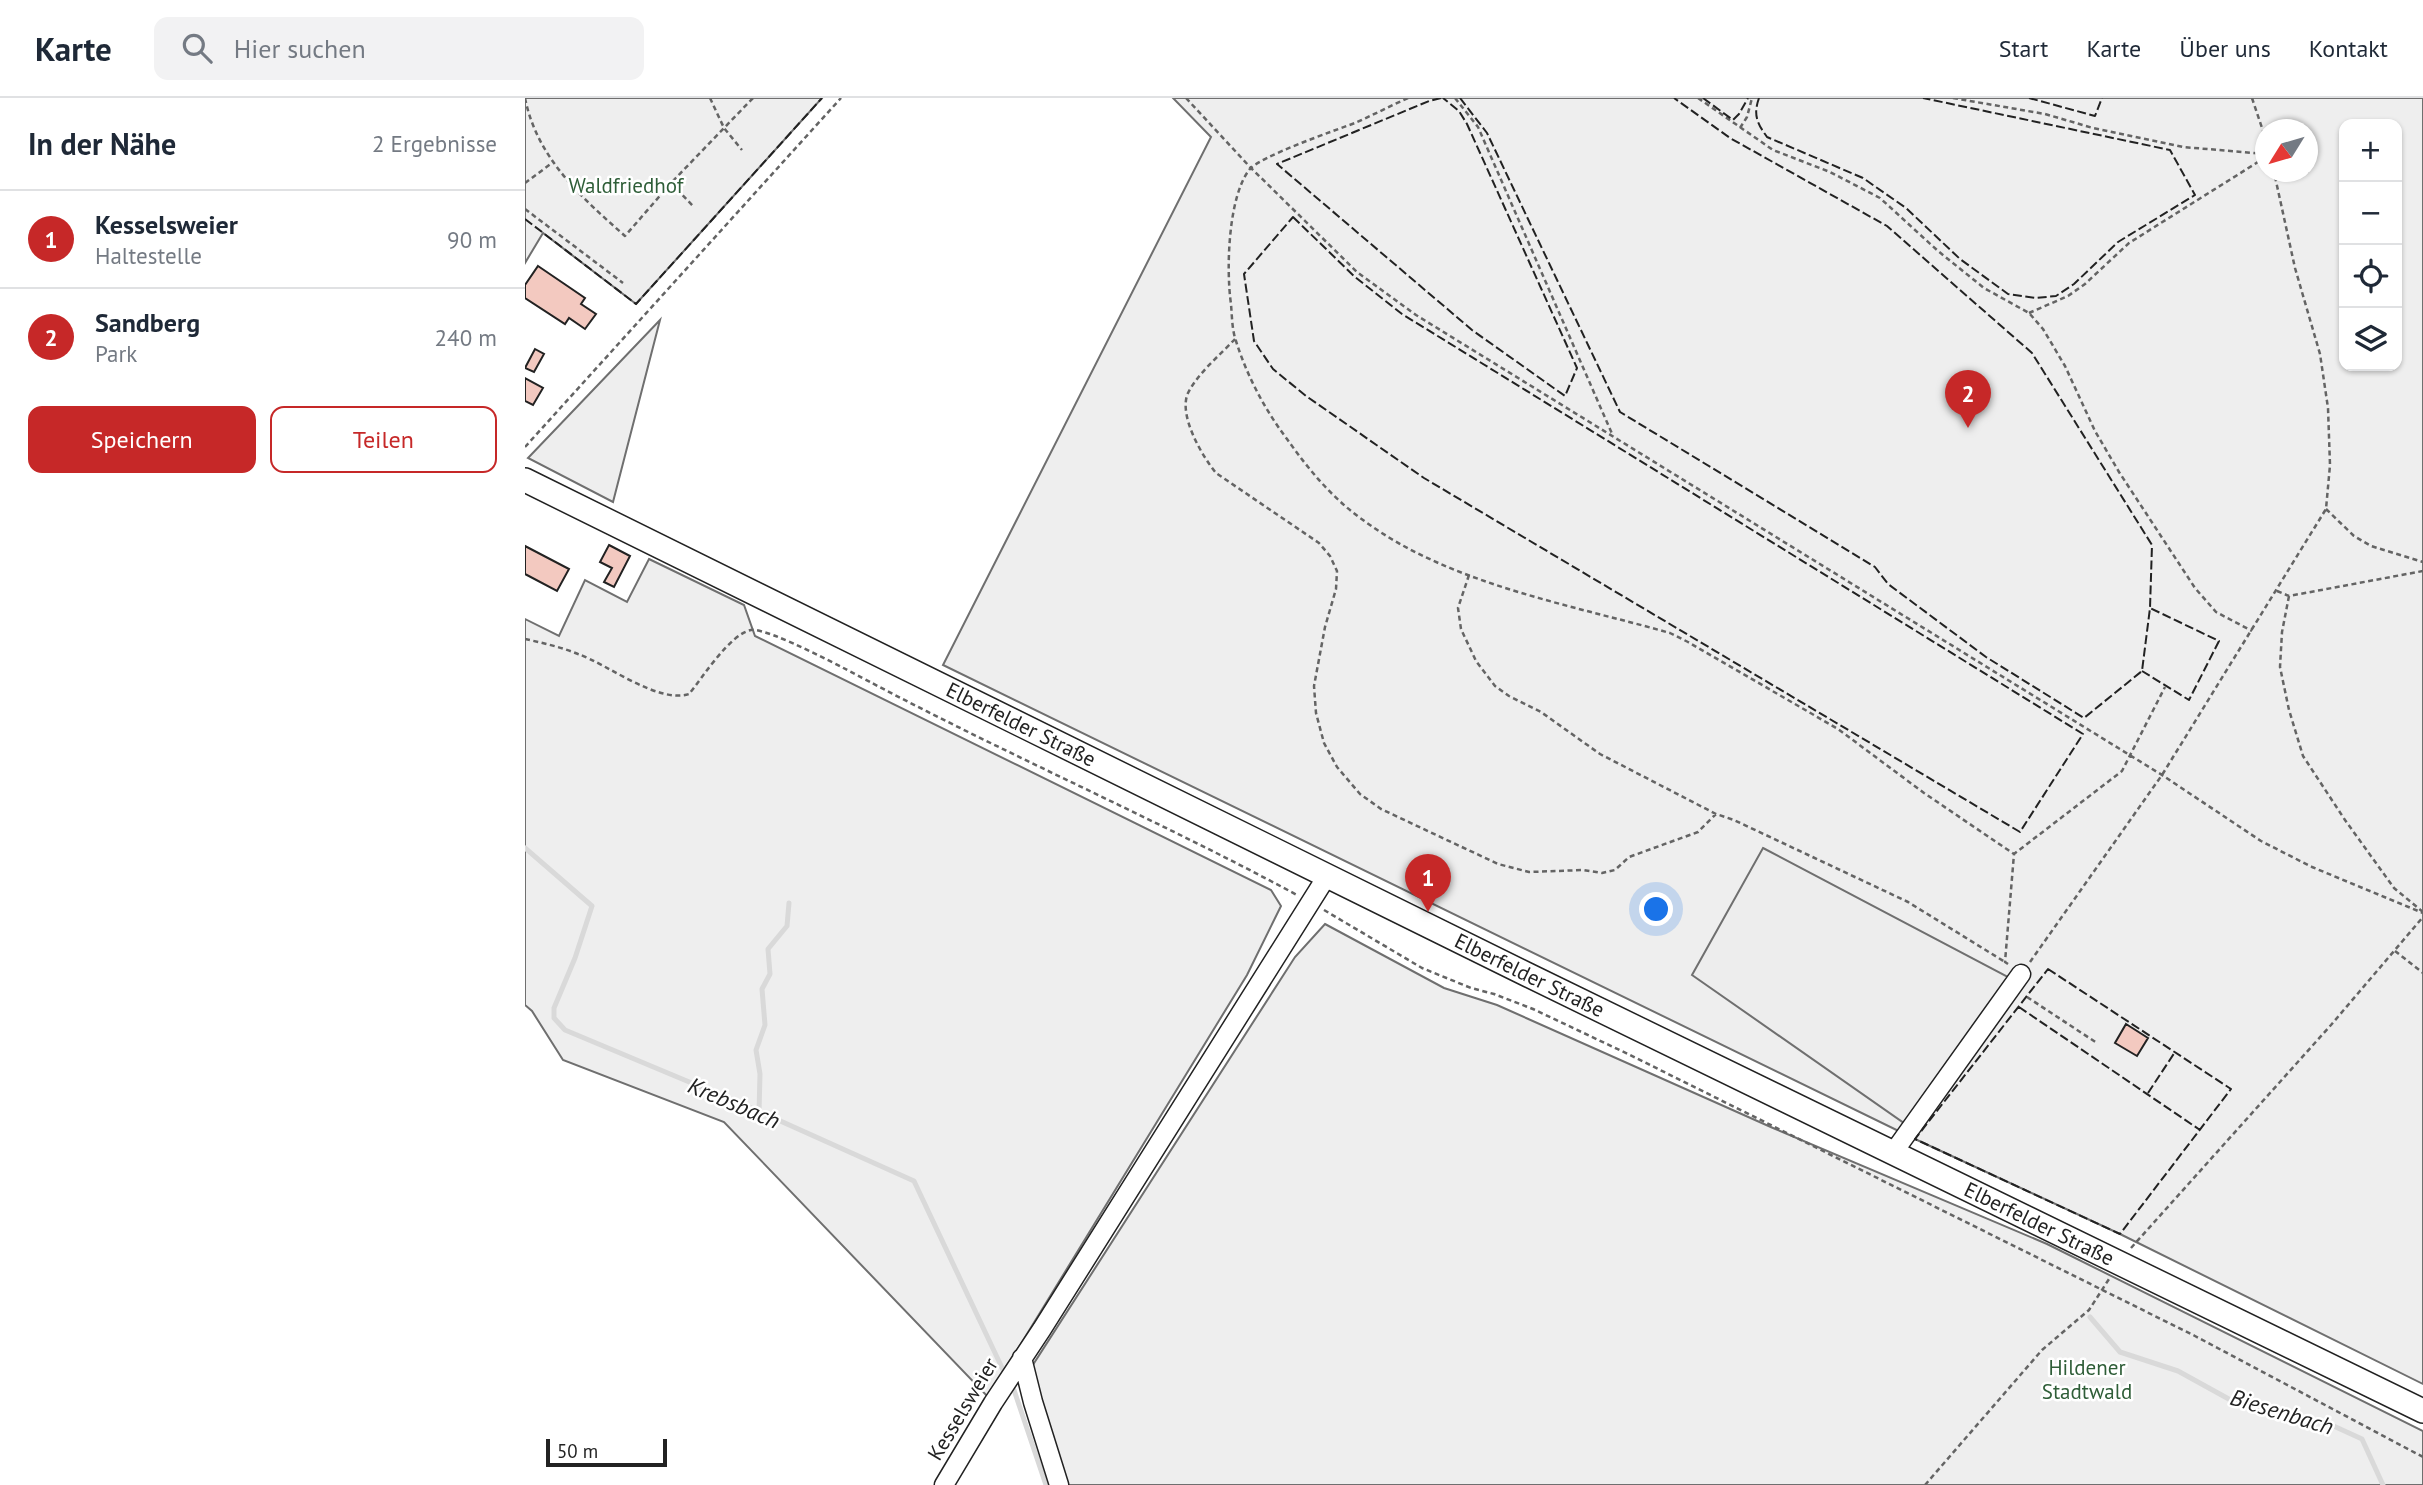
<!DOCTYPE html>
<html lang="de">
<meta charset="utf-8">
<style>
:root{--surface:#fff;--page:#f2f2f3;--text:#1f2937;--muted:#747a83;--line:#e0e1e3;--accent:#c62828}
body{margin:0;font-family:"PT Sans",sans-serif;background:var(--page);color:var(--text)}
.controls{position:absolute;right:21px;top:21px;display:grid;overflow:hidden;border-radius:14px;box-shadow:0 2px 5px #0004}
.controls button{width:63px;height:63px;display:grid;place-items:center;padding:0;border:0;border-bottom:2px solid var(--line);background:var(--surface);color:var(--text);font:35px sans-serif}
.compass{position:absolute;left:1730px;top:21px;width:63px;height:63px;border-radius:50%;background:var(--surface);box-shadow:0 2px 5px #0004;rotate:233deg}
.scale{position:absolute;left:21px;bottom:18px;width:121px;box-sizing:border-box;padding-left:7px;border:4px solid #222;border-top:0;font-size:19px;line-height:24px;white-space:nowrap;color:#222;-webkit-text-stroke:5px #fff;paint-order:stroke}
.you{position:absolute;left:1132px;top:812px;width:24px;height:24px;margin:-18px;border:5px solid #fff;border-radius:50%;background:#1a73e8;box-shadow:0 0 0 10px #1a73e833}
.badge{display:grid;place-items:center;width:46px;height:46px;border-radius:50%;background:var(--accent);color:#fff;font-size:23px;font-weight:700}
.pin{position:absolute;translate:-50% -58px;filter:drop-shadow(0 2px 4px #0008)}
.pin::after{content:'';position:absolute;top:37px;width:24px;height:21px;background:inherit;clip-path:polygon(0 0,100% 0,50% 100%)}
.list{margin:0;padding:0;list-style:none}
h2{display:flex;justify-content:space-between;align-items:center;height:91px;margin:0;padding:0 28px;font-size:30px}
h2 small{font-size:23px;font-weight:400;color:var(--muted)}
.list li{display:grid;grid-template-columns:46px 1fr auto;gap:21px;align-items:center;box-sizing:border-box;height:98px;padding:0 28px;border-top:2px solid var(--line)}
.list b{display:block;font-size:26px;white-space:nowrap}
.list p{margin:0;font-size:23px;white-space:nowrap;color:var(--muted)}
.list em{font-size:23px;font-style:normal;color:var(--muted)}
.actions{display:flex;gap:14px;padding:21px 28px}
.actions a{flex:1;padding:16px 0;border:2px solid var(--accent);border-radius:14px;text-align:center;font-size:24px;color:var(--accent)}
.actions .main{background:var(--accent);color:#fff}
.icon{flex:none;width:38px;height:38px;fill:none;stroke:currentColor;stroke-width:2;stroke-linecap:round;stroke-linejoin:round}
.map{position:relative;flex:none;width:1898px;height:1387px;overflow:hidden}
header{display:flex;align-items:center;gap:42px;box-sizing:border-box;height:98px;padding:0 35px;background:var(--surface);border-bottom:2px solid var(--line)}
header strong{font-size:33px}
nav{display:flex;gap:38px;margin-inline-start:auto;font-size:24px}
.search{width:490px;height:63px;background:var(--page);display:flex;align-items:center;gap:18px;box-sizing:border-box;padding:0 24px;border-radius:14px;color:var(--muted);font-size:26px}
main{display:flex}
aside{flex:1;background:var(--surface)}
.map>svg:first-child{display:block}
.green{fill:#eee;stroke:#6f6f6f;stroke-width:2;fill-rule:evenodd}
.parking{fill:#ededed;stroke:#6f6f6f;stroke-width:2}
.lines{fill:none;stroke-linecap:round;stroke-linejoin:round}
.stream{stroke:#d9d9d9;stroke-width:5}
.building{fill:#f3c9c0;stroke:#222;stroke-width:2}
.minor-casing{stroke:#222;stroke-width:21}
.major-casing{stroke:#222;stroke-width:26}
.path{stroke:#646464;stroke-width:2.5;stroke-dasharray:5 3.5;stroke-linecap:butt}
.minor{stroke:#fff;stroke-width:18}
.major{stroke:#fff;stroke-width:23}
.fence{stroke:#222;stroke-width:2;stroke-dasharray:9 3.5;stroke-linecap:butt}
.labels{text-anchor:middle;stroke-width:5;stroke-linejoin:round;paint-order:stroke}
.park-label{font-size:21px;fill:#2f5e38;stroke:#fff}
.street-label{font-size:21px;fill:#222;stroke:#fff}
.water-label{font-size:23px;font-style:italic;fill:#222;stroke:#fff}
</style>
<header>
<strong>Karte</strong>
<div class="search"><svg class="icon" aria-label="search" viewBox="0 0 24 24"><circle cx="10" cy="10" r="6"/><path d="M15 15l6 6"/></svg>Hier suchen</div>
<nav><a>Start</a><a>Karte</a><a>Über uns</a><a>Kontakt</a></nav>
</header>
<main>
<aside>
<h2>In der Nähe<small>2 Ergebnisse</small></h2>
<ul class="list">
<li><span class="badge">1</span><div><b>Kesselsweier</b><p>Haltestelle</p></div><em>90 m</em></li>
<li><span class="badge">2</span><div><b>Sandberg</b><p>Park</p></div><em>240 m</em></li>
</ul>
<div class="actions"><a class="main">Speichern</a><a>Teilen</a></div>
</aside>
<div class="map">
<svg width="1898" height="1387" viewBox="0 0 1898 1387">
<rect width="100%" height="100%" fill="#fff"/>
<!-- green -->
<path class="green" d="M0 0H297L111 206 18 135 0 165Z
M648 0H1898V1286L1595 1136 1390 1041 418 567 686 39ZM1819 26H1872V268H1819ZM1741 32H1783V74H1741Z
M135 222 88 404 3 360Z
M124 461 219 507 230 538 746 792 756 808 722 877 494 1249 462 1298 199 1024 38 962 7 913 0 907V521L34 538 60 482 102 504Z
M800 826 919 890 972 907 1248 1030 1522 1146 1898 1333V1387H541L504 1273 770 859Z"/>
<!-- parking -->
<path class="parking" d="M1238 750 1485 880 1379 1025 1167 877Z"/>
<g class="lines">
<!-- stream -->
<path class="stream" d="M0 750 67 808 50 860 29 910V920L40 932 224 1009 389 1083 479 1274
M234 1014 235 976 231 952 240 927 237 891 245 876 243 851 262 828 264 805
M1565 1219 1595 1254 1653 1273 1711 1305 1802 1325 1837 1341 1858 1387
M489 1292 521 1387"/>
</g>
<!-- building -->
<path class="building" d="M13 168 60 200 56 206 71 216 60 231 44 220 40 226 0 200V187Z
M10 251 19 256 9 274 0 270Z
M0 280 18 290 8 307 0 303Z
M84 447 105 458 89 489 79 484 87 470 75 464Z
M0 448 44 471 32 493 0 476Z
M1601 926 1623 940 1612 958 1590 945Z"/>
<g class="lines">
<defs>
<path id="minor" d="M1368 1055 1496 876
M497 1260 508 1304 534 1387
M419 1387 468 1305 517 1231 802 778"/>
<g id="major">
<path id="s1" d="M0 382 1003 877 1898 1313"/>
</g>
</defs>
<!-- minor casing -->
<use href="#minor" class="minor-casing"/>
<!-- major casing -->
<use href="#major" class="major-casing"/>
<!-- path -->
<path class="path" d="M0 0C12 60 56 99 100 138L146 85 228 0
M185 0 199 30 217 52
M661 0 725 69 832 174 891 217 1637 677 1736 743 1787 769 1898 815
M883 0C865 8 848 17 830 25 811 32 733 59 724 72 703 100 701 172 706 206 707 218 707 232 711 243 722 278 740 312 762 341 784 372 807 400 838 422 924 486 1043 506 1145 535L1163 544 1313 631 1399 695 1489 756
M930 0 953 29 1088 338
M1173 0 1248 52 1305 74 1355 100 1413 153 1459 190 1504 215 1518 231 1540 268 1570 333 1594 374 1670 490 1691 514 1727 533
M1428 0 1520 16 1568 30 1658 49 1741 56
M1727 0 1741 42
M1215 30 1222 19 1227 0
M0 85 27 65
M146 85 168 108
M0 111 98 185
M1504 215 1543 198 1560 186 1604 145 1741 59
M710 241C695 257 673 275 663 295 653 317 677 358 691 375L794 445 805 458 812 473 811 491 800 529 789 588 791 615 799 645 812 669 835 696 856 711 973 766 1004 774 1058 772 1077 775 1090 772 1104 759 1173 734 1191 716
M0 349 316 0
M1801 411 1829 438 1846 448 1898 464
M944 477 933 510 936 531 951 563 970 588 984 598 1016 614 1075 656 1191 716 1209 722 1383 804 1480 864
M1752 493 1764 498 1898 473
M1764 498 1757 534 1755 569 1764 612 1778 658 1820 722 1869 790 1898 814
M0 541C18 545 36 549 53 556 82 566 133 606 164 596 178 579 205 536 226 532 243 529 328 575 347 585 487 659 633 722 772 797
M799 812 897 870 946 890 969 896 1008 911 1103 956 1670 1238 1898 1359
M1870 853 1898 875
M1505 864 1637 677 1801 411 1805 367 1803 310 1795 256 1770 170 1749 74
M1483 866 1480 864 1489 756 1597 673 1640 589
M1502 899 1572 945
M1606 1150 1806 927 1898 819
M1400 1387 1517 1252 1564 1212 1584 1181"/>
<!-- minor -->
<use href="#minor" class="minor"/>
<!-- major -->
<use href="#major" class="major"/>
<!-- fence -->
<path class="fence" d="M916 0 904 3 752 66 947 232 1040 298 1052 270 942 26 934 13 918 0
M935 0 962 35 1095 314 1350 469 1363 486 1461 559 1559 620 1617 573 1625 510 1627 447 1507 255 1362 128 1205 40 1149 0
M1178 0 1208 22 1214 16 1223 0
M1234 0C1228 17 1232 25 1242 39L1338 80 1381 110 1435 161 1483 196 1511 200 1531 198 1549 186 1593 144 1670 97 1645 52 1398 0
M1504 0 1570 18 1577 0
M768 119 830 179 877 216 1558 636 1495 734 899 380 781 298 748 271 729 243 719 176Z
M0 121 111 206 297 0
M1617 573 1664 602 1694 543 1625 510
M1523 871 1706 991 1595 1136 1390 1041Z
M1494 909 1675 1032
M1623 995 1650 954"/>
</g>
<g class="labels">
<!-- park labels -->
<g class="park-label">
<text x="101" y="95">Waldfriedhof</text>
<text x="1562" y="1277">Hildener<tspan x="1562" dy="24">Stadtwald</tspan></text>
</g>
<!-- street labels -->
<g class="street-label">
<text dy="7" stroke="none"><textPath href="#s1" startOffset="553">Elberfelder Straße</textPath></text>
<text dy="7" stroke="none"><textPath href="#s1" startOffset="1120">Elberfelder Straße</textPath></text>
<text dy="7" stroke="none"><textPath href="#s1" startOffset="1687">Elberfelder Straße</textPath></text>
<text transform="translate(438 1311) rotate(-59)" y="7">Kesselsweier</text>
</g>
<!-- water labels -->
<g class="water-label">
<text transform="translate(209 1005) rotate(23)" y="8">Krebsbach</text>
<text transform="translate(1757 1314) rotate(17)" y="8">Biesenbach</text>
</g>
</g>
</svg>
<div class="controls">
<button>+</button>
<button>−</button>
<button><svg class="icon" aria-label="locate" viewBox="0 0 24 24"><circle cx="12" cy="12" r="6"/><path d="M12 2v4M12 18v4M2 12h4M18 12h4"/></svg></button>
<button><svg class="icon" aria-label="layers" viewBox="0 0 24 24"><path d="M12 4l9 5-9 5-9-5zM3 14l9 5 9-5"/></svg></button>
</div>
<svg class="compass" viewBox="-18 -18 36 36"><path d="M0-13l5 13h-10z" fill="#e53935"/><path d="M0 13l5-13h-10z" fill="#747a83"/></svg>
<div class="scale">50 m</div>
<div class="you"></div>
<div class="pin badge" style="left:903px;top:814px">1</div>
<div class="pin badge" style="left:1443px;top:330px">2</div>
</div>
</main>
